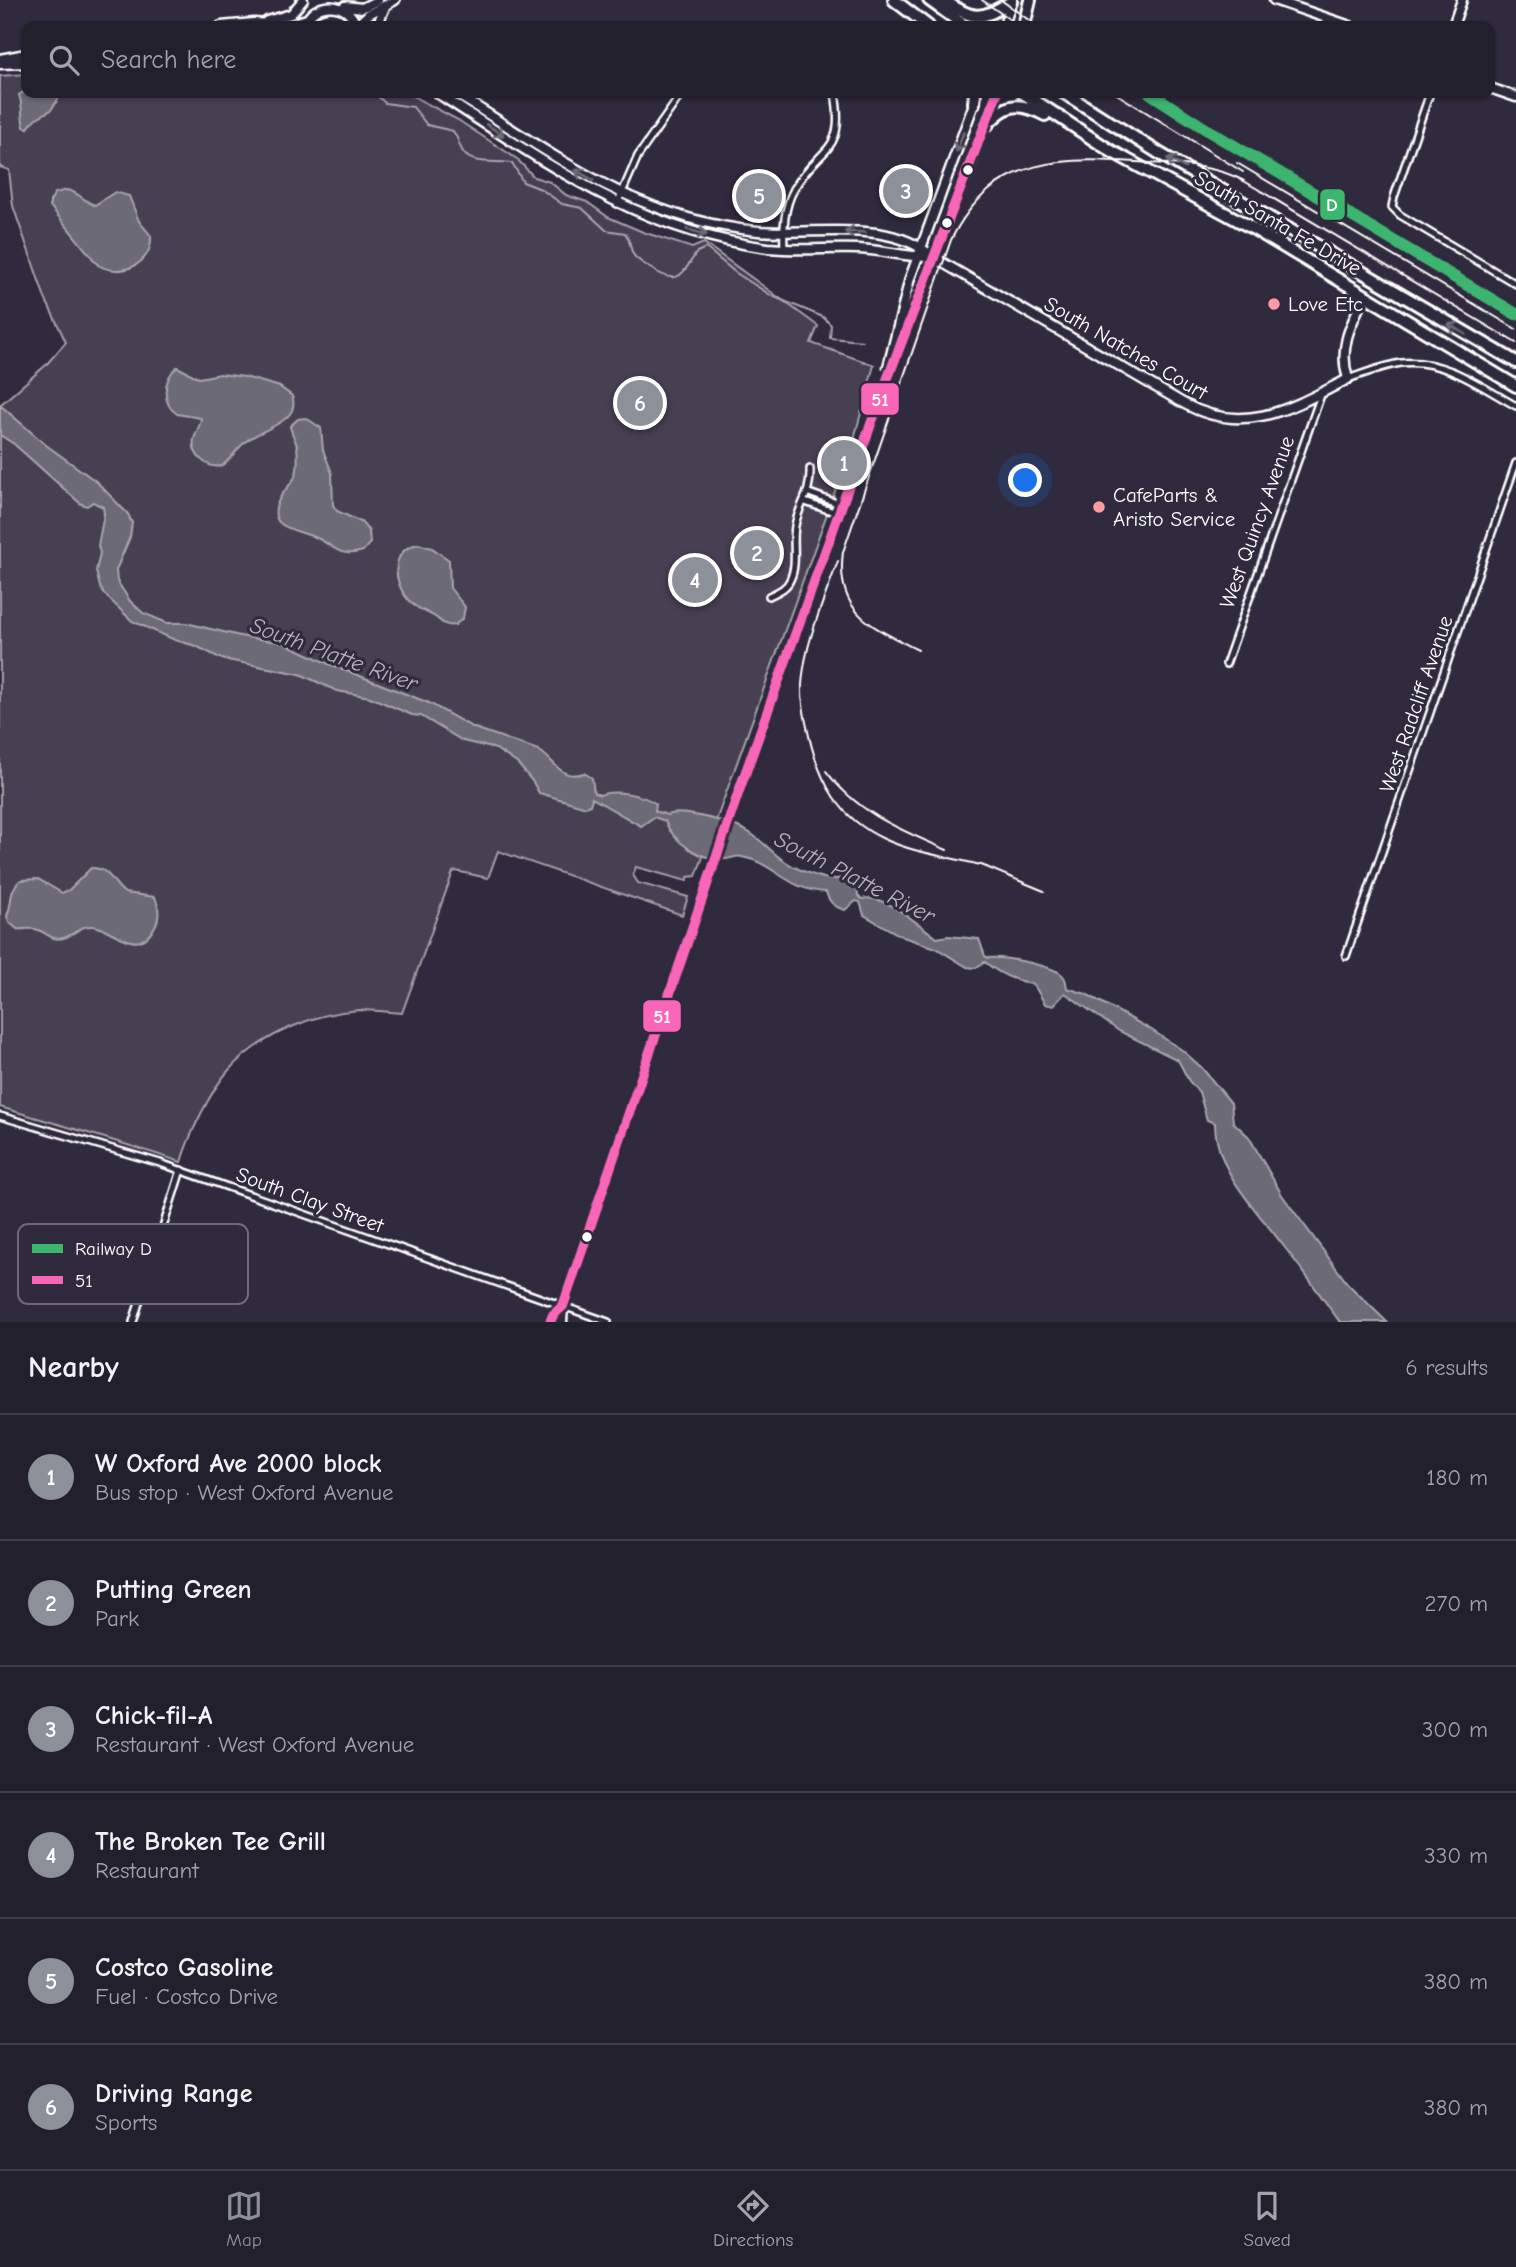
<!DOCTYPE html>
<meta charset="utf-8">
<style>
:root{--surface:#23202e;--page:#2b2836;--text:#f1f3f6;--muted:#a3a3aa;--line:#403e4a;--accent:#8c9099}
body{margin:0;font-family:"Comic Neue",sans-serif;background:var(--page);color:var(--text)}
.you{position:absolute;left:1026px;top:481px;width:24px;height:24px;margin:-18px;border:5px solid #fff;border-radius:50%;background:#1a73e8;box-shadow:0 0 0 10px #1a73e833}
.badge{display:grid;place-items:center;width:46px;height:46px;border-radius:50%;background:var(--accent);color:#fff;font-size:23px;font-weight:700}
.pin{position:absolute;translate:-50% -50%;border:4px solid #fff;box-shadow:0 2px 7px #0006}
.list{margin:0;padding:0;list-style:none}
h2{display:flex;justify-content:space-between;align-items:center;height:91px;margin:0;padding:0 28px;font-size:30px}
h2 small{font-size:23px;font-weight:400;color:var(--muted)}
.list li{display:grid;grid-template-columns:46px 1fr auto;gap:21px;align-items:center;box-sizing:border-box;height:126px;padding:0 28px;border-top:2px solid var(--line)}
.list b{display:block;font-size:26px;white-space:nowrap}
.list p{margin:0;font-size:23px;white-space:nowrap;color:var(--muted)}
.list em{font-size:23px;font-style:normal;color:var(--muted)}
.icon{flex:none;width:38px;height:38px;fill:none;stroke:currentColor;stroke-width:2;stroke-linecap:round;stroke-linejoin:round}
.map{position:relative;flex:none;width:1516px;height:1322px;overflow:hidden}
.search{position:absolute;background:var(--surface);box-shadow:0 2px 5px #0004;left:21px;right:21px;top:21px;height:77px;display:flex;align-items:center;gap:18px;box-sizing:border-box;padding:0 24px;border-radius:14px;color:var(--muted);font-size:26px}
.sheet{height:847px;background:var(--surface)}
nav{display:flex;justify-content:space-around;align-items:center;box-sizing:border-box;height:98px;border-top:2px solid var(--line);background:var(--surface);font-size:19px;color:var(--muted)}
nav a{display:grid;justify-items:center;gap:4px}
nav .on{color:var(--accent)}
.map>svg:first-child{display:block}
.green{fill:#464152;stroke:#a2a0a8;stroke-width:2}
.water{fill:#6d6a77;stroke:#a7a6ad;stroke-width:2}
.lines{fill:none;stroke-linecap:round;stroke-linejoin:round}
.stream{stroke:#a7a6ad;stroke-width:2}
.street-casing{stroke:#fff;stroke-width:10}
.secondary-casing{stroke:#fff;stroke-width:13}
.highway-casing{stroke:#fff;stroke-width:16}
.street{stroke:#2f2a3d;stroke-width:5}
.secondary{stroke:#2f2a3d;stroke-width:8}
.highway{stroke:#2f2a3d;stroke-width:10}
.rail{stroke:#fff;stroke-width:2}
.bus-1-casing{stroke:#2f2a3d;stroke-width:16}
.bus-1{stroke:#fa66b7;stroke-width:10}
.rail-1-casing{stroke:#2f2a3d;stroke-width:18}
.rail-1{stroke:#3cb56f;stroke-width:12}
.oneway{stroke:#6d6a77}
.bus-dot{fill:#fff;stroke:#2f2a3d;stroke-width:2.5}
.poi-dot{fill:#ff9aa2;stroke:#2f2a3d;stroke-width:2.5}
.labels{text-anchor:middle;stroke-width:6;stroke-linejoin:round;paint-order:stroke}
.street-label{font-size:21px;fill:#fff;stroke:#2f2a3d}
.poi-label{font-size:21px;fill:#fff;stroke:#2f2a3d;text-anchor:start}
.water-label{font-size:23px;font-style:italic;fill:#b6b4bb;stroke:#2f2a3d}
.key{fill:#2f2a3d;stroke:#6d6a77;stroke-width:2}
.key-label{font-size:19px;fill:#fff}
.line-badge{stroke:#2f2a3d;stroke-width:2.5}
.badge-label{font-size:19px;text-anchor:middle;font-weight:bold;fill:#fff}
</style>
<div class="map">
<svg width="1516" height="1322" viewBox="0 0 1516 1322">
<rect width="100%" height="100%" fill="#2f2a3d"/>
<filter id="ink" filterUnits="userSpaceOnUse"><feTurbulence type="fractalNoise" baseFrequency=".0143" numOctaves="2"/><feDisplacementMap in="SourceGraphic" scale="14" xChannelSelector="R" yChannelSelector="G"/><feConvolveMatrix kernelMatrix="1 2 1 2 8 2 1 2 1" color-interpolation-filters="sRGB"/></filter>
<g filter="url(#ink)">
<!-- green -->
<path class="green" d="M26 74V93H407L458 120 517 159 534 177 550 182 566 195 587 202 608 217 643 232 692 248 704 243 818 326 811 343 874 365 854 439 696 876 688 877 687 881 636 867 633 875 638 883 688 897 682 915 498 851 488 878 456 871 453 872 402 1013C388 1012 373 1010 359 1010 313 1013 259 1036 228 1071 210 1092 189 1135 181 1162 121 1142 61 1125 0 1107V405L46 365 66 342 45 298 13 206 9 170 0 167V76Z"/>
<!-- water -->
<path class="water" d="M25 91 26 93H62L51 110 35 119 28 128 24 127C21 116 23 106 19 95Z
M67 190C79 192 84 202 95 205L115 192 129 196 139 221 151 236C153 265 120 278 98 265L50 206V201L55 193Z
M177 367 199 378 220 374 245 377 280 387 292 396C302 422 260 429 245 442 237 449 231 459 222 466 207 469 191 455 194 439 196 431 201 425 201 418L177 414C161 403 163 379 177 367Z
M0 405 46 445 97 482 128 514 132 523 130 537 116 570 117 581 130 601 143 613 167 623H186L240 636 284 643 329 664 429 703 472 727 538 750C557 761 559 781 584 773L592 778 594 793 600 795C613 789 645 795 656 804L655 811 667 815C682 808 736 824 750 833 771 847 777 861 803 871 811 874 821 878 829 879 836 880 843 877 850 878L857 885 858 896 862 899C884 893 919 925 937 938L948 936 979 939 985 956 988 958C1004 956 1047 965 1060 973 1066 977 1066 982 1067 988L1086 994 1150 1029 1182 1050 1202 1068 1231 1103 1233 1122 1249 1137 1282 1195 1348 1284 1387 1322H1340C1321 1296 1302 1269 1282 1244 1256 1209 1215 1170 1215 1123L1207 1120 1199 1092 1189 1081 1178 1060 1119 1031 1065 993 1053 1006 1045 1004 1034 985C1015 980 1000 975 985 962L975 968 967 967 936 948 903 937 864 915 860 902 856 901 845 910C835 907 829 903 826 892 786 890 775 863 742 857 736 855 732 859 726 859 703 861 674 844 665 821L654 817 641 826 592 798 590 805 586 807 539 793 533 782 518 764 496 749 463 741 421 716 412 715 370 697 337 691 300 674 222 659 196 646 175 640 132 621 104 594 100 587 96 571 100 553 98 546 104 514 103 507 93 502 87 506 81 504 14 444 0 435Z
M306 418 321 428 323 450 332 473 333 505 337 511 361 522 369 531 370 543 363 551C341 558 336 548 319 539 300 529 261 531 281 496 285 489 294 482 296 474 298 468 298 453 297 447 296 439 291 434 290 426L298 419Z
M418 544 432 548 449 560 450 588 465 607 463 618 455 625C446 627 442 622 435 617 429 613 421 610 415 606 394 591 386 550 418 544Z
M91 868C110 867 112 884 125 893L155 897C159 907 160 919 154 928 137 960 112 926 92 926 80 925 73 936 63 938 52 941 47 933 38 930 31 927 23 930 17 929L9 922 7 916C13 903 8 890 21 880L38 879 62 893 69 890Z"/>
<g class="lines">
<!-- stream -->
<path class="stream" d="M374 93 385 103 413 107 427 125 453 131C458 138 459 145 463 152 472 166 497 160 511 163L514 166 523 182 541 189 562 204 582 208 606 230 625 233C631 240 629 246 633 254 636 260 645 264 650 268 680 287 681 275 697 252L706 248 736 273 772 296 823 317 831 325 830 338 863 341"/>
<defs>
<path id="street" d="M1430 93 1394 197 1392 207 1400 215 1516 284
M617 204 638 156 682 93
M784 249C783 228 784 208 794 189 819 145 846 156 835 93
M1348 379C1365 373 1383 366 1401 363 1443 358 1480 386 1516 406
M809 493 842 505
M805 502 840 514
M769 596C777 592 786 589 790 580 798 564 792 543 795 526 799 503 811 496 810 469
M1226 664 1322 392
M1346 956 1516 463
M0 1116 160 1163 608 1322
M133 1322 181 1170"/>
<path id="secondary" d="M1274 0 1350 26
M345 6 362 8 378 0
M267 21 291 14 303 0
M221 26 254 23 286 25 307 19
M305 26C311 0 350 0 356 26
M356 26 369 14 395 0
M377 26 385 7
M1004 26 1012 0
M1453 26 1462 0
M0 59 26 54
M0 64 26 63
M1490 88 1516 97
M437 93C545 162 637 231 768 248 799 251 829 248 859 249 884 250 908 258 933 257
M455 93C554 155 637 220 758 231 814 236 888 217 933 257L1183 403C1244 437 1292 408 1348 379 1338 347 1351 324 1365 295
M888 367 910 278 975 101
M550 1322 553 1315 563 1306
M562 1322 563 1306 740 788 884 388 933 257 969 170 997 93"/>
<path id="highway" d="M894 0 928 26
M929 0 965 26
M943 0C974 20 979 21 1011 2
M1024 26 1030 0
M1023 93 1111 151 1254 229 1516 386
M1064 93 1162 155 1516 362
M974 103 975 93
M984 128C1005 104 1016 100 1045 115"/>
</defs>
<!-- street casing -->
<use href="#street" class="street-casing"/>
<!-- secondary casing -->
<use href="#secondary" class="secondary-casing"/>
<!-- highway casing -->
<use href="#highway" class="highway-casing"/>
<!-- street -->
<use href="#street" class="street"/>
<!-- secondary -->
<use href="#secondary" class="secondary"/>
<!-- highway -->
<use href="#highway" class="highway"/>
<!-- rail -->
<path class="rail" d="M982 0 1019 26
M1001 0 1037 26
M1115 93 1243 172
M1237 163 1516 329
M838 561C824 600 805 642 802 684 801 701 805 719 809 736 820 783 839 818 884 839 916 854 953 857 987 867
M918 650C872 627 835 613 843 552L951 240C994 153 1066 157 1150 163 1183 165 1214 165 1244 181L1516 343
M826 771C857 813 901 830 947 850
M979 864 1044 891"/>
<defs>
<path id="bus-1" d="M550 1322 553 1315 563 1306 740 788 884 388 997 93"/>
</defs>
<!-- bus-1 casing -->
<use href="#bus-1" class="bus-1-casing"/>
<!-- bus-1 -->
<use href="#bus-1" class="bus-1"/>
<defs>
<path id="rail-1" d="M1150 93 1209 131 1516 314"/>
</defs>
<!-- rail-1 casing -->
<use href="#rail-1" class="rail-1-casing"/>
<!-- rail-1 -->
<use href="#rail-1" class="rail-1"/>
</g>
<!-- one-way arrows -->
<defs><path id="oneway-shaft" d="M-6 0H5M1.5-3L5.5 0L1.5 3" fill="none" stroke-width="1.6" stroke-linecap="round" stroke-linejoin="round" transform="scale(1.75)"/></defs>
<g class="oneway">
<use href="#oneway-shaft" transform="translate(495 130) rotate(33)"/>
<use href="#oneway-shaft" transform="translate(960 142) rotate(110)"/>
<use href="#oneway-shaft" transform="translate(1176 163) rotate(-151)"/>
<use href="#oneway-shaft" transform="translate(584 175) rotate(-150)"/>
<use href="#oneway-shaft" transform="translate(697 232) rotate(15)"/>
<use href="#oneway-shaft" transform="translate(855 232) rotate(-178)"/>
<use href="#oneway-shaft" transform="translate(1457 329) rotate(-149)"/>
</g>
</g>
<!-- markers -->
<g class="bus-dot">
<circle cx="968" cy="170" r="6"/>
<circle cx="947" cy="223" r="6"/>
<circle cx="587" cy="1237" r="6"/>
</g>
<g class="poi-dot">
<circle cx="1274" cy="304" r="7"/>
<circle cx="1099" cy="507" r="7"/>
</g>
<g class="labels">
<!-- street labels -->
<g class="street-label">
<text transform="translate(1278 223) rotate(30)" y="7">South Santa Fe Drive</text>
<text transform="translate(1126 348) rotate(30)" y="7">South Natches Court</text>
<text transform="translate(1257 522) rotate(-70)" y="7">West Quincy Avenue</text>
<text transform="translate(1416 704) rotate(-71)" y="7">West Radcliff Avenue</text>
<text transform="translate(310 1200) rotate(20)" y="7">South Clay Street</text>
</g>
<!-- poi labels -->
<g class="poi-label">
<text x="1288" y="311">Love Etc</text>
<text x="1113" y="502">CafeParts &amp;<tspan x="1113" dy="24">Aristo Service</tspan></text>
</g>
<!-- water labels -->
<g class="water-label">
<text transform="translate(334 654) rotate(20)" y="8">South Platte River</text>
<text transform="translate(855 877) rotate(27)" y="8">South Platte River</text>
</g>
</g>
<!-- legend -->
<rect x="18" y="1224" width="230" height="80" rx="10" class="key"/>
<rect x="32" y="1244" width="31" height="9" fill="#3cb56f"/>
<rect x="32" y="1276" width="31" height="8" fill="#fa66b7"/>
<g class="key-label">
<text x="75" y="1255">Railway D</text>
<text x="75" y="1287">51</text>
</g>
<g class="line-badge">
<rect x="1319" y="188" width="27" height="33" rx="7" fill="#3cb56f"/>
<rect x="860" y="382" width="40" height="34" rx="7" fill="#fa66b7"/>
<rect x="642" y="999" width="40" height="34" rx="7" fill="#fa66b7"/>
</g>
<g class="badge-label">
<text x="1332" y="211">D</text>
<text x="880" y="406">51</text>
<text x="662" y="1023">51</text>
</g>
</svg>
<div class="you"></div>
<div class="pin badge" style="left:844px;top:463px">1</div>
<div class="pin badge" style="left:757px;top:553px">2</div>
<div class="pin badge" style="left:906px;top:191px">3</div>
<div class="pin badge" style="left:695px;top:580px">4</div>
<div class="pin badge" style="left:759px;top:196px">5</div>
<div class="pin badge" style="left:640px;top:403px">6</div>
<div class="search"><svg class="icon" aria-label="search" viewBox="0 0 24 24"><circle cx="10" cy="10" r="6"/><path d="M15 15l6 6"/></svg>Search here</div>
</div>
<section class="sheet">
<h2>Nearby<small>6 results</small></h2>
<ul class="list">
<li><span class="badge">1</span><div><b>W Oxford Ave 2000 block</b><p>Bus stop · West Oxford Avenue</p></div><em>180 m</em></li>
<li><span class="badge">2</span><div><b>Putting Green</b><p>Park</p></div><em>270 m</em></li>
<li><span class="badge">3</span><div><b>Chick-fil-A</b><p>Restaurant · West Oxford Avenue</p></div><em>300 m</em></li>
<li><span class="badge">4</span><div><b>The Broken Tee Grill</b><p>Restaurant</p></div><em>330 m</em></li>
<li><span class="badge">5</span><div><b>Costco Gasoline</b><p>Fuel · Costco Drive</p></div><em>380 m</em></li>
<li><span class="badge">6</span><div><b>Driving Range</b><p>Sports</p></div><em>380 m</em></li>
</ul>
</section>
<nav>
<a class="on"><svg class="icon" aria-label="map" viewBox="0 0 24 24"><path d="M3 6l6-2 6 2 6-2v14l-6 2-6-2-6 2zM9 4v14M15 6v14"/></svg>Map</a>
<a><svg class="icon" aria-label="directions" viewBox="0 0 24 24"><path d="M12 3l9 9-9 9-9-9zM9 14v-3h6M13 9l2 2-2 2"/></svg>Directions</a>
<a><svg class="icon" aria-label="saved" viewBox="0 0 24 24"><path d="M7 4h10v16l-5-4-5 4z"/></svg>Saved</a>
</nav>
